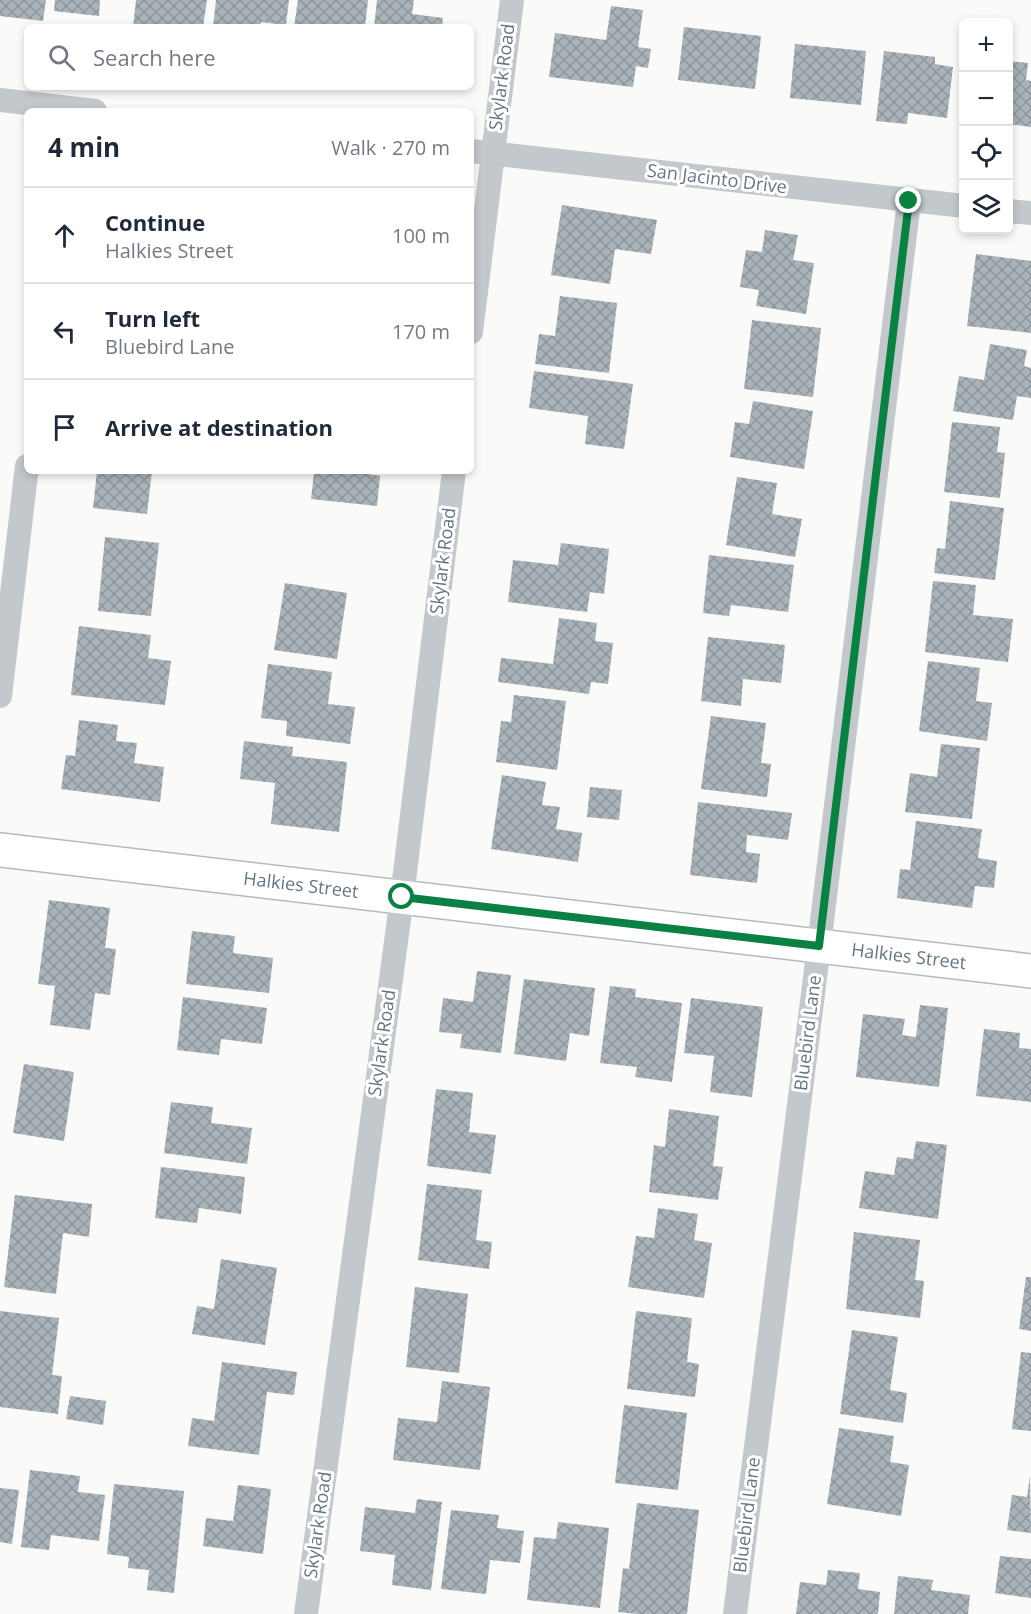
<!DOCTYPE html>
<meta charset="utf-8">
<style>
:root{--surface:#fff;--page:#f2f2f3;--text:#1f2937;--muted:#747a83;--line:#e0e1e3}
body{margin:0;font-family:"Open Sans",sans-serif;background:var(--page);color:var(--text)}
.controls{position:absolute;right:18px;top:18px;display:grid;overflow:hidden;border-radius:9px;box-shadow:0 3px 9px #0003}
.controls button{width:54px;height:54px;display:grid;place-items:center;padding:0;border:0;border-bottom:2px solid var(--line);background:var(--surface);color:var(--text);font:30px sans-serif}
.stop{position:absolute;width:18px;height:18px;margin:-14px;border:4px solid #0b8043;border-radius:50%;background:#fff}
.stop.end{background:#0b8043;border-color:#fff;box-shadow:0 2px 6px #0008}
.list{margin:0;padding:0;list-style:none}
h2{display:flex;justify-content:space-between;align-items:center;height:78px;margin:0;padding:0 24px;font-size:26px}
h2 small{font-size:20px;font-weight:400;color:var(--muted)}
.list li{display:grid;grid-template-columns:39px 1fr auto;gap:18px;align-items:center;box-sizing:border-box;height:96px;padding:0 24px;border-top:2px solid var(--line)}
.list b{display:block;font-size:22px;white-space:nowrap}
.list p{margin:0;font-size:20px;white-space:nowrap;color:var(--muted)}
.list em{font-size:20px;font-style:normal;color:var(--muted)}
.icon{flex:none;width:33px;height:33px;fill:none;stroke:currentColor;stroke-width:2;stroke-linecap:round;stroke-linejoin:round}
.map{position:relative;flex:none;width:1031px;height:1614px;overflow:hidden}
.search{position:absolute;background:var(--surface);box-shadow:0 3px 9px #0003;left:24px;top:24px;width:450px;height:66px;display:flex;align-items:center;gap:15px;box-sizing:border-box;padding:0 21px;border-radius:9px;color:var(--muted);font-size:22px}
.panel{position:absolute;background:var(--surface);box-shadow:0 3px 9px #0003;left:24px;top:108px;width:450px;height:366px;border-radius:9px}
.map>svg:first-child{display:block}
.building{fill:url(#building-cross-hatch)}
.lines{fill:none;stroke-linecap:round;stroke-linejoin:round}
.secondary-casing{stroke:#b3babf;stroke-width:36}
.street{stroke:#c3c8cc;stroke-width:24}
.secondary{stroke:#fff;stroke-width:33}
.route{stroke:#0b8043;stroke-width:8}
.labels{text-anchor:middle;stroke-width:6;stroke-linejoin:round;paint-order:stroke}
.street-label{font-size:18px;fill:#657683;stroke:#fff}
</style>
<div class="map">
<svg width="1031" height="1614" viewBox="0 0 1031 1614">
<defs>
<pattern id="building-cross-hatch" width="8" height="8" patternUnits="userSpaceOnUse" patternTransform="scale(1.5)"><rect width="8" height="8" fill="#aab3b9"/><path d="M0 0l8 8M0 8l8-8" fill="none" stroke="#8e969c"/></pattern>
</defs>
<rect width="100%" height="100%" fill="#fafaf8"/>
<!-- building -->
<path class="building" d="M0 0H46L43 21 0 16Z
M55 0H100L99 16 54 11Z
M136 0H207L203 27H133Z
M216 0H289L286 25 261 22V27H213Z
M298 0H368L365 27H294Z
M377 0H414L412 14 443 18 442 27H374Z
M611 6 643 10 638 47 651 49 648 68 636 66 633 87 549 77 555 33 606 40Z
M684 27 761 36 755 89 678 80Z
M795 44 866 51 861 105 790 98Z
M884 51 935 57V64L953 67 947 118 908 113 907 124 876 121Z
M1008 61 1028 63 1026 80 1031 81V127L1008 124Z
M562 205 657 220 651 254 615 249 610 284 551 275Z
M765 230 798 235 793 260 814 263 806 314 756 306 759 290 740 287 746 250 762 252Z
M976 254 1031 261V333L967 326Z
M560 296 617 303 609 373 535 364 539 334 555 336Z
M752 320 821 328 813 397 744 389Z
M990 344 1027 350 1024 366 1031 368V398L1017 396 1013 420 953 411 959 376 984 380Z
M534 371 633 384 624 449 585 444 588 416 529 408Z
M753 401 813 411 804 469 730 457 735 422 749 424Z
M952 422 1000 427 997 452 1005 453 1000 498 944 492Z
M97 471H152L147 514 93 508Z
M309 471H368V474L380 476 377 506 311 499 314 473Z
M737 477 777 483 772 514 802 519 795 557 726 545Z
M950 501 1004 508 995 580 934 573 937 548 945 549Z
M105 537 159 543 151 616 98 611Z
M561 543 609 549 604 594 590 592 587 612 508 602 513 560 558 565Z
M709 555 794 565 788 612 731 605 729 616 703 613Z
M933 581 976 585 973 615 1013 619 1008 662 925 652Z
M285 583 347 593 337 659 274 650Z
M559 618 597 623 595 641 613 643 608 684 591 682 589 694 498 682 501 658 553 664Z
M79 626 151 635 148 658 171 661 165 705 71 695Z
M708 637 785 645 781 683 743 679 741 706 701 701Z
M928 661 980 668 976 701 992 703 987 741 919 731Z
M268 664 332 672 328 704 355 707 350 744 286 736 287 721 261 718Z
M514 695 566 701 557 770 496 762 501 721 511 722Z
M711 716 766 723 761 763 771 764 767 797 701 789Z
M79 720 118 725 116 741 137 743 134 763 164 767 160 802 61 789 66 755 75 756Z
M244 741 293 747 292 756 347 762 339 832 271 824 275 783 240 779Z
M941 744 980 748 972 819 905 812 910 773 937 777Z
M502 775 546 782 542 805 560 807 556 829 582 833 578 862 491 849Z
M590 787 622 790 619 820 587 817Z
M698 802 792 813 788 840 747 835 746 852 760 854 757 883 690 875Z
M916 821 982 829 978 858 997 861 994 888 975 886 972 908 897 898 900 869 910 870Z
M49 900 110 908 105 948 116 949 110 995 95 993 90 1030 50 1025 55 986 38 984Z
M192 931 235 936 233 953 273 958 269 993 186 984Z
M477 971 511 975 501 1053 460 1048 462 1034 439 1032 443 998 473 1002Z
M524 979 595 988 589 1036 570 1033 566 1061 514 1054Z
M610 986 636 989 635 997 682 1003 672 1082 635 1077 637 1067 600 1063Z
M183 997 267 1008 262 1044 221 1039 219 1055 177 1050Z
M691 998 763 1007 752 1097 710 1092 714 1056 684 1053Z
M920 1005 948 1008 939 1087 856 1077 863 1014 905 1019 902 1035 916 1037Z
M984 1029 1020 1033 1019 1048 1031 1049V1102L976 1096Z
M24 1064 74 1072 64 1141 13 1133Z
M436 1089 473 1093 469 1132 496 1135 491 1174 427 1166Z
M171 1102 213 1107 211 1123 252 1128 247 1164 164 1153Z
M669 1109 719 1116 713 1166 723 1167 718 1200 649 1192 654 1145 665 1147Z
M916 1141 947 1145 938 1219 859 1208 865 1171 894 1175 897 1157 913 1159Z
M161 1167 245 1177 241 1214 199 1208 197 1223 155 1218Z
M427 1184 482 1190 476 1240 492 1242 489 1269 418 1260Z
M15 1195 92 1204 89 1237 63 1233 56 1294 4 1287Z
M658 1208 698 1214 694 1240 712 1243 704 1298 628 1287 636 1236 654 1238Z
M854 1232 920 1240 915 1280 924 1281 920 1318 846 1309Z
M221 1259 277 1268 265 1345 192 1334 197 1306 214 1309Z
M1026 1277H1031V1331L1019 1329Z
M415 1287 468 1294 459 1373 406 1367Z
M0 1311 59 1318 52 1375 62 1376 58 1414 0 1407Z
M636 1311 692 1318 687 1362 699 1364 695 1397 627 1389Z
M852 1330 898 1337 890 1390 907 1393 903 1423 840 1414Z
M1021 1352 1031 1353V1431L1012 1429Z
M222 1362 297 1372 294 1395 267 1392 259 1455 188 1446 192 1418 214 1421Z
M442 1381 490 1387 480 1470 393 1460 398 1418 437 1422Z
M70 1396 106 1401 103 1425 66 1419Z
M624 1405 687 1413 678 1490 615 1483Z
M839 1428 894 1436 890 1462 909 1465 901 1516 827 1504Z
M30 1470 80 1476 78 1492 105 1495 99 1541 51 1535 49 1550 21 1547Z
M1030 1476 1031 1533 1007 1530 1012 1495 1027 1497Z
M114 1484 184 1491 174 1593 147 1590 149 1570 128 1568 129 1557 107 1554Z
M238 1485 271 1489 263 1554 203 1546 206 1518 233 1521Z
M0 1488 19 1490 12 1544 0 1542Z
M417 1499 442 1502 431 1590 392 1585 395 1555 360 1551 365 1507 415 1513Z
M637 1503 699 1510 687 1614H637L618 1612 623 1568 629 1569Z
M451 1510 499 1515 497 1528 524 1531 520 1563 490 1560 486 1594 441 1589Z
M558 1522 609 1528 600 1608 527 1600 534 1537 556 1539Z
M1000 1556 1031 1559V1598L995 1593Z
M828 1570 860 1573 858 1589 880 1592 878 1614H796L800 1582 826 1585Z
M898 1576 933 1580 931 1590 970 1595 968 1614H894Z"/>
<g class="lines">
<defs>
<g id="secondary">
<path id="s1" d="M0 850 1031 971"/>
</g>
</defs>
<!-- secondary casing -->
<use href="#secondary" class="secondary-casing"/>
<!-- street -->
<path class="street" d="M0 100 95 111
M471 151 964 206
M1008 211 1031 213
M471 332 512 0
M0 696 27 466
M306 1614 402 897 454 471
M735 1614 819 946 909 201"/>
<!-- secondary -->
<use href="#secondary" class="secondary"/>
</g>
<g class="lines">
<!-- route -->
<path class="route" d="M402 897 819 946 909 201"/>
</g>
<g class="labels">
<!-- street labels -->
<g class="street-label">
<text transform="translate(502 77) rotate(-83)" y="6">Skylark Road</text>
<text transform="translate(717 179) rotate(7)" y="6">San Jacinto Drive</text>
<text transform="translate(443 561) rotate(-83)" y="6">Skylark Road</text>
<text dy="6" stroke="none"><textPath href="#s1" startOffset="303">Halkies Street</textPath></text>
<text dy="6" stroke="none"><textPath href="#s1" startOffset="915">Halkies Street</textPath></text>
<text transform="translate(808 1033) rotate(-83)" y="6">Bluebird Lane</text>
<text transform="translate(382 1043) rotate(-82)" y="6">Skylark Road</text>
<text transform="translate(747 1515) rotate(-83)" y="6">Bluebird Lane</text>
<text transform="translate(318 1525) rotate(-82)" y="6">Skylark Road</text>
</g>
</g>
</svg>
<div class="controls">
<button>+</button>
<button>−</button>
<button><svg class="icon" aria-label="locate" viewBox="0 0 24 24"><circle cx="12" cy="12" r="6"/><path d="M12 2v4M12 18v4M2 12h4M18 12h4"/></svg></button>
<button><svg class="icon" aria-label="layers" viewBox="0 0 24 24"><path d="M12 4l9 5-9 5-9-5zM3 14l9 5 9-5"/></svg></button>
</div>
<div class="stop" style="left:402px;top:897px"></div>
<div class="stop end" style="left:909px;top:201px"></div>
<div class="search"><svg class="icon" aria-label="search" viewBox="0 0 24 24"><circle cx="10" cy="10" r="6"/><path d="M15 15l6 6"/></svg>Search here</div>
<section class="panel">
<h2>4 min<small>Walk · 270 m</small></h2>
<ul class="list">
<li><svg class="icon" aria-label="ahead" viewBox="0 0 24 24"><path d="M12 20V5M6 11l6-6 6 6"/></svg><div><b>Continue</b><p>Halkies Street</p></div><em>100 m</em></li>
<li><svg class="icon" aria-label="left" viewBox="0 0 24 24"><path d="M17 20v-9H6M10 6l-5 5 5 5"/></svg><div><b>Turn left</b><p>Bluebird Lane</p></div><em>170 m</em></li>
<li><svg class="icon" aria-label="arrive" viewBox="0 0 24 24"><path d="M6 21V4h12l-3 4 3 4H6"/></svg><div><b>Arrive at destination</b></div></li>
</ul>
</section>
</div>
